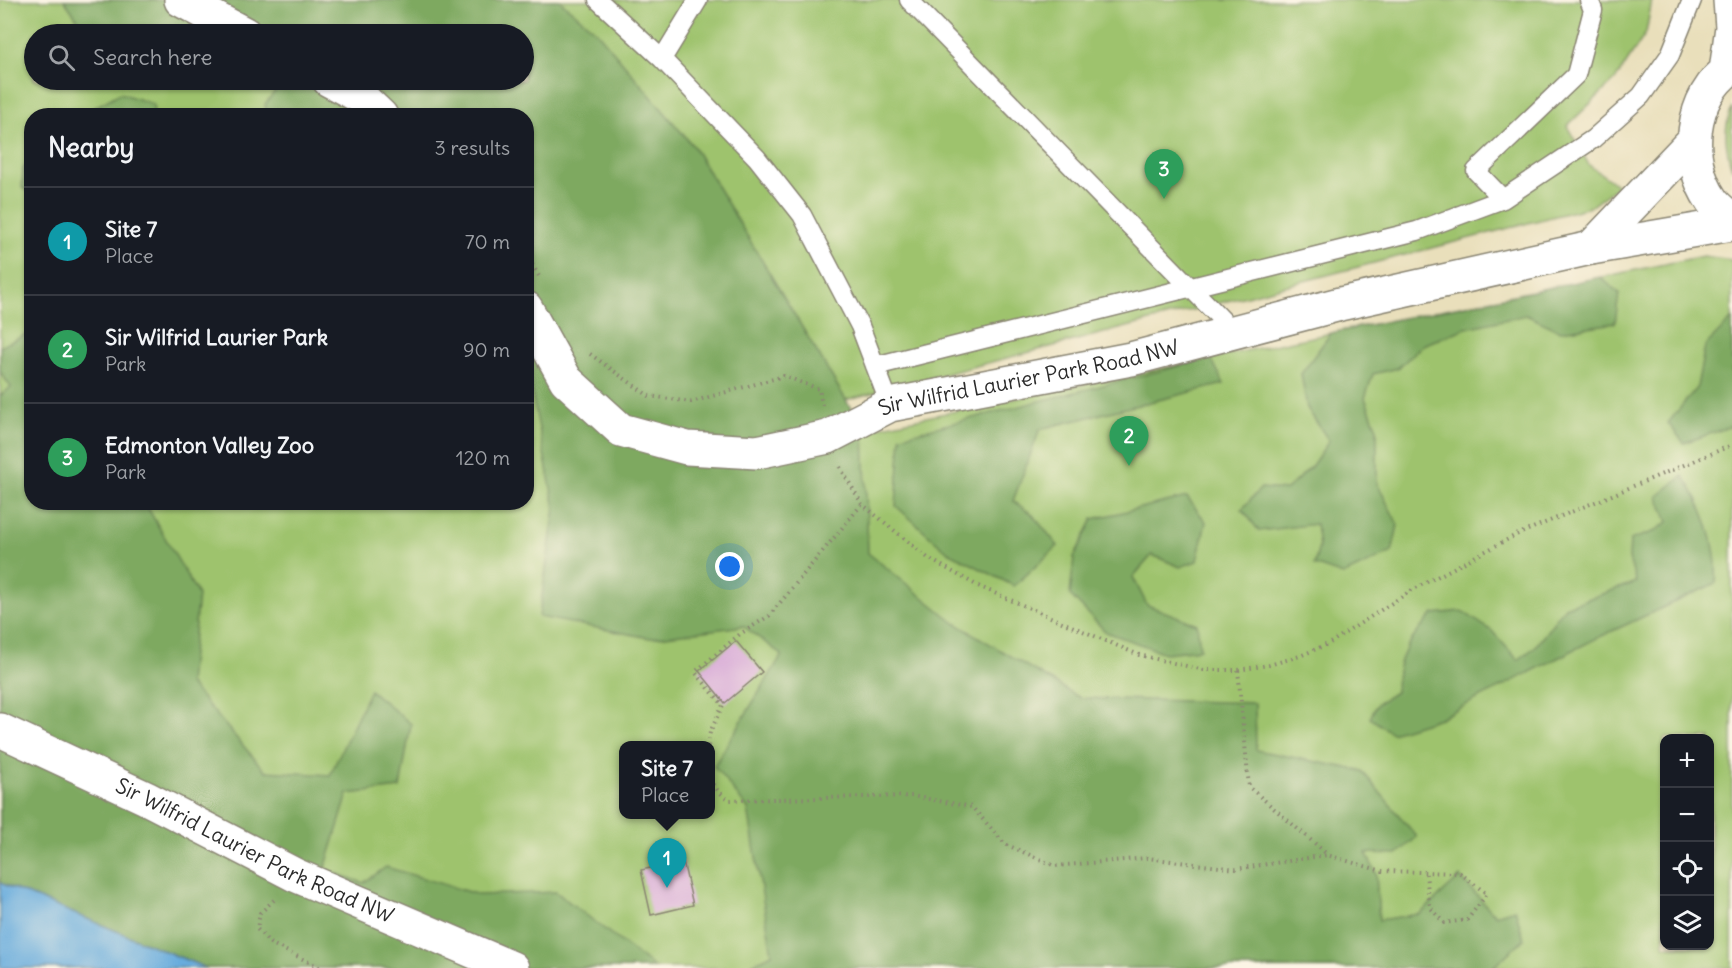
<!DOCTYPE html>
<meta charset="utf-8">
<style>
:root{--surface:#171b24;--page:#20242c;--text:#f1f3f6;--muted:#9ea1a6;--line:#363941;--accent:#d690ce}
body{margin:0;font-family:Delius,sans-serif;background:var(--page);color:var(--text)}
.controls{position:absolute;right:18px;bottom:18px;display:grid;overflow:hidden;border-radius:12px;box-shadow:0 2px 4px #0004}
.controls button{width:54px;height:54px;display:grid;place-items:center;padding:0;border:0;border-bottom:2px solid var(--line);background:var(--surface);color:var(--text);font:30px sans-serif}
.you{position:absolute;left:730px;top:567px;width:21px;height:21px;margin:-15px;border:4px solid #fff;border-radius:50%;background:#1a73e8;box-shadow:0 0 0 9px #1a73e833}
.badge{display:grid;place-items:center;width:39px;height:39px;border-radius:50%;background:var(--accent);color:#fff;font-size:20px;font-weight:700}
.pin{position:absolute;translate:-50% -50px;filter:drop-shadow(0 2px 3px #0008)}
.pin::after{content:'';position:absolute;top:32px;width:21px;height:18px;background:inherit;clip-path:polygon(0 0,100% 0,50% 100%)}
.popup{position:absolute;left:619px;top:741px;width:96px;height:78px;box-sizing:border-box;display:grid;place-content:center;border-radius:12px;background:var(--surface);filter:drop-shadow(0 2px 4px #0005);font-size:20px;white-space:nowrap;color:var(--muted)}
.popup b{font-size:22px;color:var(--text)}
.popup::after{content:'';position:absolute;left:50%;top:100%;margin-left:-12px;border:12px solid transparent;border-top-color:var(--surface)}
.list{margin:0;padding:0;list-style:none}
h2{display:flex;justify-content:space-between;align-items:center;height:78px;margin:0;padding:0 24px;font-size:26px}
h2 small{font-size:20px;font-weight:400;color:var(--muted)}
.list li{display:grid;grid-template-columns:39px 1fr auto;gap:18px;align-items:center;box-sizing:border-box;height:108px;padding:0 24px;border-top:2px solid var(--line)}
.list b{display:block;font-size:22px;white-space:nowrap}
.list p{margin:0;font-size:20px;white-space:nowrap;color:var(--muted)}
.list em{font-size:20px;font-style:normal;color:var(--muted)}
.icon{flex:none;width:33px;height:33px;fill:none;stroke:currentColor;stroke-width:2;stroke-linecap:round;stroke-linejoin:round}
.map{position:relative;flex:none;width:1732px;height:968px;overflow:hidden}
.search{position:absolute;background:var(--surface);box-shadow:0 2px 4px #0004;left:24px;top:24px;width:510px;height:66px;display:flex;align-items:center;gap:15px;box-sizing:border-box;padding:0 21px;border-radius:33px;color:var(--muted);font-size:22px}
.panel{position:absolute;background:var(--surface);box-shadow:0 2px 4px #0004;left:24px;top:108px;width:510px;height:402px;border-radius:24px}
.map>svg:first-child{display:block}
.green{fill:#9ec36d;stroke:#64774c;stroke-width:1.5;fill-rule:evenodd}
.forest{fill:#7ea960;stroke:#546a46;stroke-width:1.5}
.water{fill:#68acdd;stroke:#4a6c84;stroke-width:1.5}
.building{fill:#d9add8}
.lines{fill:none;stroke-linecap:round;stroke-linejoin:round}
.service-casing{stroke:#8a8573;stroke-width:21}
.minor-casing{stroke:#8a8573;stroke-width:36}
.tertiary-casing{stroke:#8a8573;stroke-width:36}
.path{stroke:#8a8573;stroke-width:4;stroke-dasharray:1.5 4.5;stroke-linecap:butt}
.service{stroke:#fff;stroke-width:18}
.minor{stroke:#fff;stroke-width:33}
.tertiary{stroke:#fff;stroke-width:33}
.labels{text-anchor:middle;stroke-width:6;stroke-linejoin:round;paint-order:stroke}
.street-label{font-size:21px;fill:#2b2b2b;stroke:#fcf5e5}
</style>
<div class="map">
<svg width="1732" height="968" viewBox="0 0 1732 968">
<rect width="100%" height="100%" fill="#fcf5e5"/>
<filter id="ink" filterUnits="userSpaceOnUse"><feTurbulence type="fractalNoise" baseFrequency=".0167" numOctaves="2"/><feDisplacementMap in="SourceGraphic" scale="12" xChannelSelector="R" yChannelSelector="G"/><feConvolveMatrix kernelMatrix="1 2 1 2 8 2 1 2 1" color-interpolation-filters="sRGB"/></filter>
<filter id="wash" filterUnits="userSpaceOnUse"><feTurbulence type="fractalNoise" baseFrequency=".008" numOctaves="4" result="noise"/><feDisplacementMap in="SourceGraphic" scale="24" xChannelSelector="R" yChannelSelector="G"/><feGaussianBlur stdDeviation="1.35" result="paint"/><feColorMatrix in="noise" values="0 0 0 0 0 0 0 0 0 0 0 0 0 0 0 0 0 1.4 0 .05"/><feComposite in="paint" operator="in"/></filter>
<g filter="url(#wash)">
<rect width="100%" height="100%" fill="#e9dfbb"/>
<!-- green -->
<path class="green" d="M0 0H1652L1646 33 1616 79 1567 126 1589 165 1618 186 1590 207 845 400 864 430 1703 256 1732 260V968H206L0 883ZM34 34H524V80H34ZM32 116H526V502H32ZM1664 738H1710V946H1664ZM624 746H710V814H624Z
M1732 107V169C1725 146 1723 129 1732 107Z"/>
<!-- forest -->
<path class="forest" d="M64 0H559L596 31 693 146 864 430 868 553 955 623 1080 698 1255 703 1256 750 1362 771 1417 837 1397 854 1366 853 1376 873 1379 920 1420 914 1460 877 1495 915 1515 909 1524 939 1492 968H744L772 954 748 809 714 766 782 655 743 626 650 638 539 617 555 508 527 369 526 116 267 115 265 104 284 80H524V34H214C207 31 106 34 88 34Z
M120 93 153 104 154 115H81Z
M31 157V193L22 188 23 169Z
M1600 277 1619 293 1615 323 1561 331 1526 315 1466 328 1423 345 1398 368 1373 374 1365 398 1377 429V483L1398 525 1392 552 1343 575 1314 565 1319 547 1316 524 1259 531 1242 509 1261 488 1286 490 1311 467 1329 441 1307 408 1301 374 1331 333Z
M1732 319V426L1684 443 1668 423 1697 387 1705 346Z
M31 332 32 502 145 503 198 595 189 683 265 771 330 775 370 690 411 724 400 788 348 794 325 869 363 883 386 867 479 895 556 892 655 968H206L0 883V396L11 387 0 372V347Z
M1211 358 1224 384 1040 429 1013 501 1032 514 1058 546 1014 586 948 552 896 506 901 436Z
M1683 476C1704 505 1719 548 1716 583L1593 640 1440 718 1392 733 1370 718 1377 704 1396 692C1396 656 1410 640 1433 614L1462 611 1492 631 1518 660 1535 647 1565 607 1636 582 1629 559 1630 540 1653 532 1668 522 1658 496Z
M1187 497 1206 522 1197 561 1180 567 1152 555 1133 577 1147 605 1197 624 1200 649 1165 653 1106 632 1070 595 1074 557 1093 519Z"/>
<!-- water -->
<path class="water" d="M0 883 206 968H0Z"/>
<g id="blocks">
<!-- building -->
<path class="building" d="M736 641 762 672 725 703 699 671Z
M683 861 693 905 651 915 641 870Z"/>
</g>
</g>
<g filter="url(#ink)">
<use href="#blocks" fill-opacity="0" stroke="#8a8573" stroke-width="1.5"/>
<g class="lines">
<defs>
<path id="service" d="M598 0 662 59 757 158 802 215 860 326 890 405
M909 0 1234 332
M662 59 698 0
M1503 199 1476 171 1576 75 1593 10 1589 0
M875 366 1417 231 1503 199 1593 139 1641 96 1670 55 1692 0"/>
<g id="minor">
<path d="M181 0 245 34"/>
<path d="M329 80 361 97 381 116"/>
<path d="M1591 248 1694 140"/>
<path id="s1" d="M526 308 566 380 621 430 687 448 757 452 828 437 890 405 1131 359 1340 304 1591 248 1732 224"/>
<path id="s2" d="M0 730 146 798 295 875 512 968"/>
</g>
<path id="tertiary" d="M1732 67C1689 95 1684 161 1712 201 1717 208 1726 214 1732 220
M1726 71 1732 27 1730 0"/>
</defs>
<!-- service casing -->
<use href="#service" class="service-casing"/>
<!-- minor casing -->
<use href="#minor" class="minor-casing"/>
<!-- tertiary casing -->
<use href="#tertiary" class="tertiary-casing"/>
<!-- path -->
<path class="path" d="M277 27 293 34
M526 254 540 278
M590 354 649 396 691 402 784 376 819 389 822 405
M840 467 862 504 928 558 978 586 1139 655 1204 670H1238L1269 665 1300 656 1330 643 1412 590 1516 535 1732 445
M1238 670 1249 787 1327 854
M708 746 710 732 723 705 695 672 740 634 769 616 862 504
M710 779 718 791 729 800 912 796 972 807 1005 844 1055 866 1147 858 1236 869 1327 855 1382 871 1460 873 1487 894 1467 920 1444 923 1430 907 1426 874
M274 900 260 913 257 929 270 943 321 968"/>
<!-- service -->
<use href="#service" class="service"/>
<!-- minor -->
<use href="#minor" class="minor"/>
<!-- tertiary -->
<use href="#tertiary" class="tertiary"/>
</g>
</g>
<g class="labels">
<!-- street labels -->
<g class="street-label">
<text dy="7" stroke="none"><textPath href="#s1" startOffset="579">Sir Wilfrid Laurier Park Road NW</textPath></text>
<text dy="7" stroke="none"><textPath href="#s2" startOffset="282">Sir Wilfrid Laurier Park Road NW</textPath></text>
</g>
</g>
</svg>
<div class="controls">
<button>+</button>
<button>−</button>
<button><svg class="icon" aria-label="locate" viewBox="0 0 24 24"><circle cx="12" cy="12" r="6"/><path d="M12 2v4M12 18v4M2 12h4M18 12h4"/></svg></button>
<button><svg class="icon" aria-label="layers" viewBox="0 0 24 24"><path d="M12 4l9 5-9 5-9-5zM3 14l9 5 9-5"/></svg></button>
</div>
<div class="you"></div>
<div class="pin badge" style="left:667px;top:888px;background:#0f9aa8">1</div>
<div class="popup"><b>Site 7</b>Place</div>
<div class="pin badge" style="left:1129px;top:466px;background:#2e9e5b">2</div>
<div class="pin badge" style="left:1164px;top:199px;background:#2e9e5b">3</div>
<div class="search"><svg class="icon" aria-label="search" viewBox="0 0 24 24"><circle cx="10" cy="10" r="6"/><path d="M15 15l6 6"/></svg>Search here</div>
<section class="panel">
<h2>Nearby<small>3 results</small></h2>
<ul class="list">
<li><span class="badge" style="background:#0f9aa8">1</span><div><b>Site 7</b><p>Place</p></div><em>70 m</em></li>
<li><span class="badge" style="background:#2e9e5b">2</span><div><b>Sir Wilfrid Laurier Park</b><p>Park</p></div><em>90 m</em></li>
<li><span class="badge" style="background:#2e9e5b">3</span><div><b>Edmonton Valley Zoo</b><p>Park</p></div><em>120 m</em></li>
</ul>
</section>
</div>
